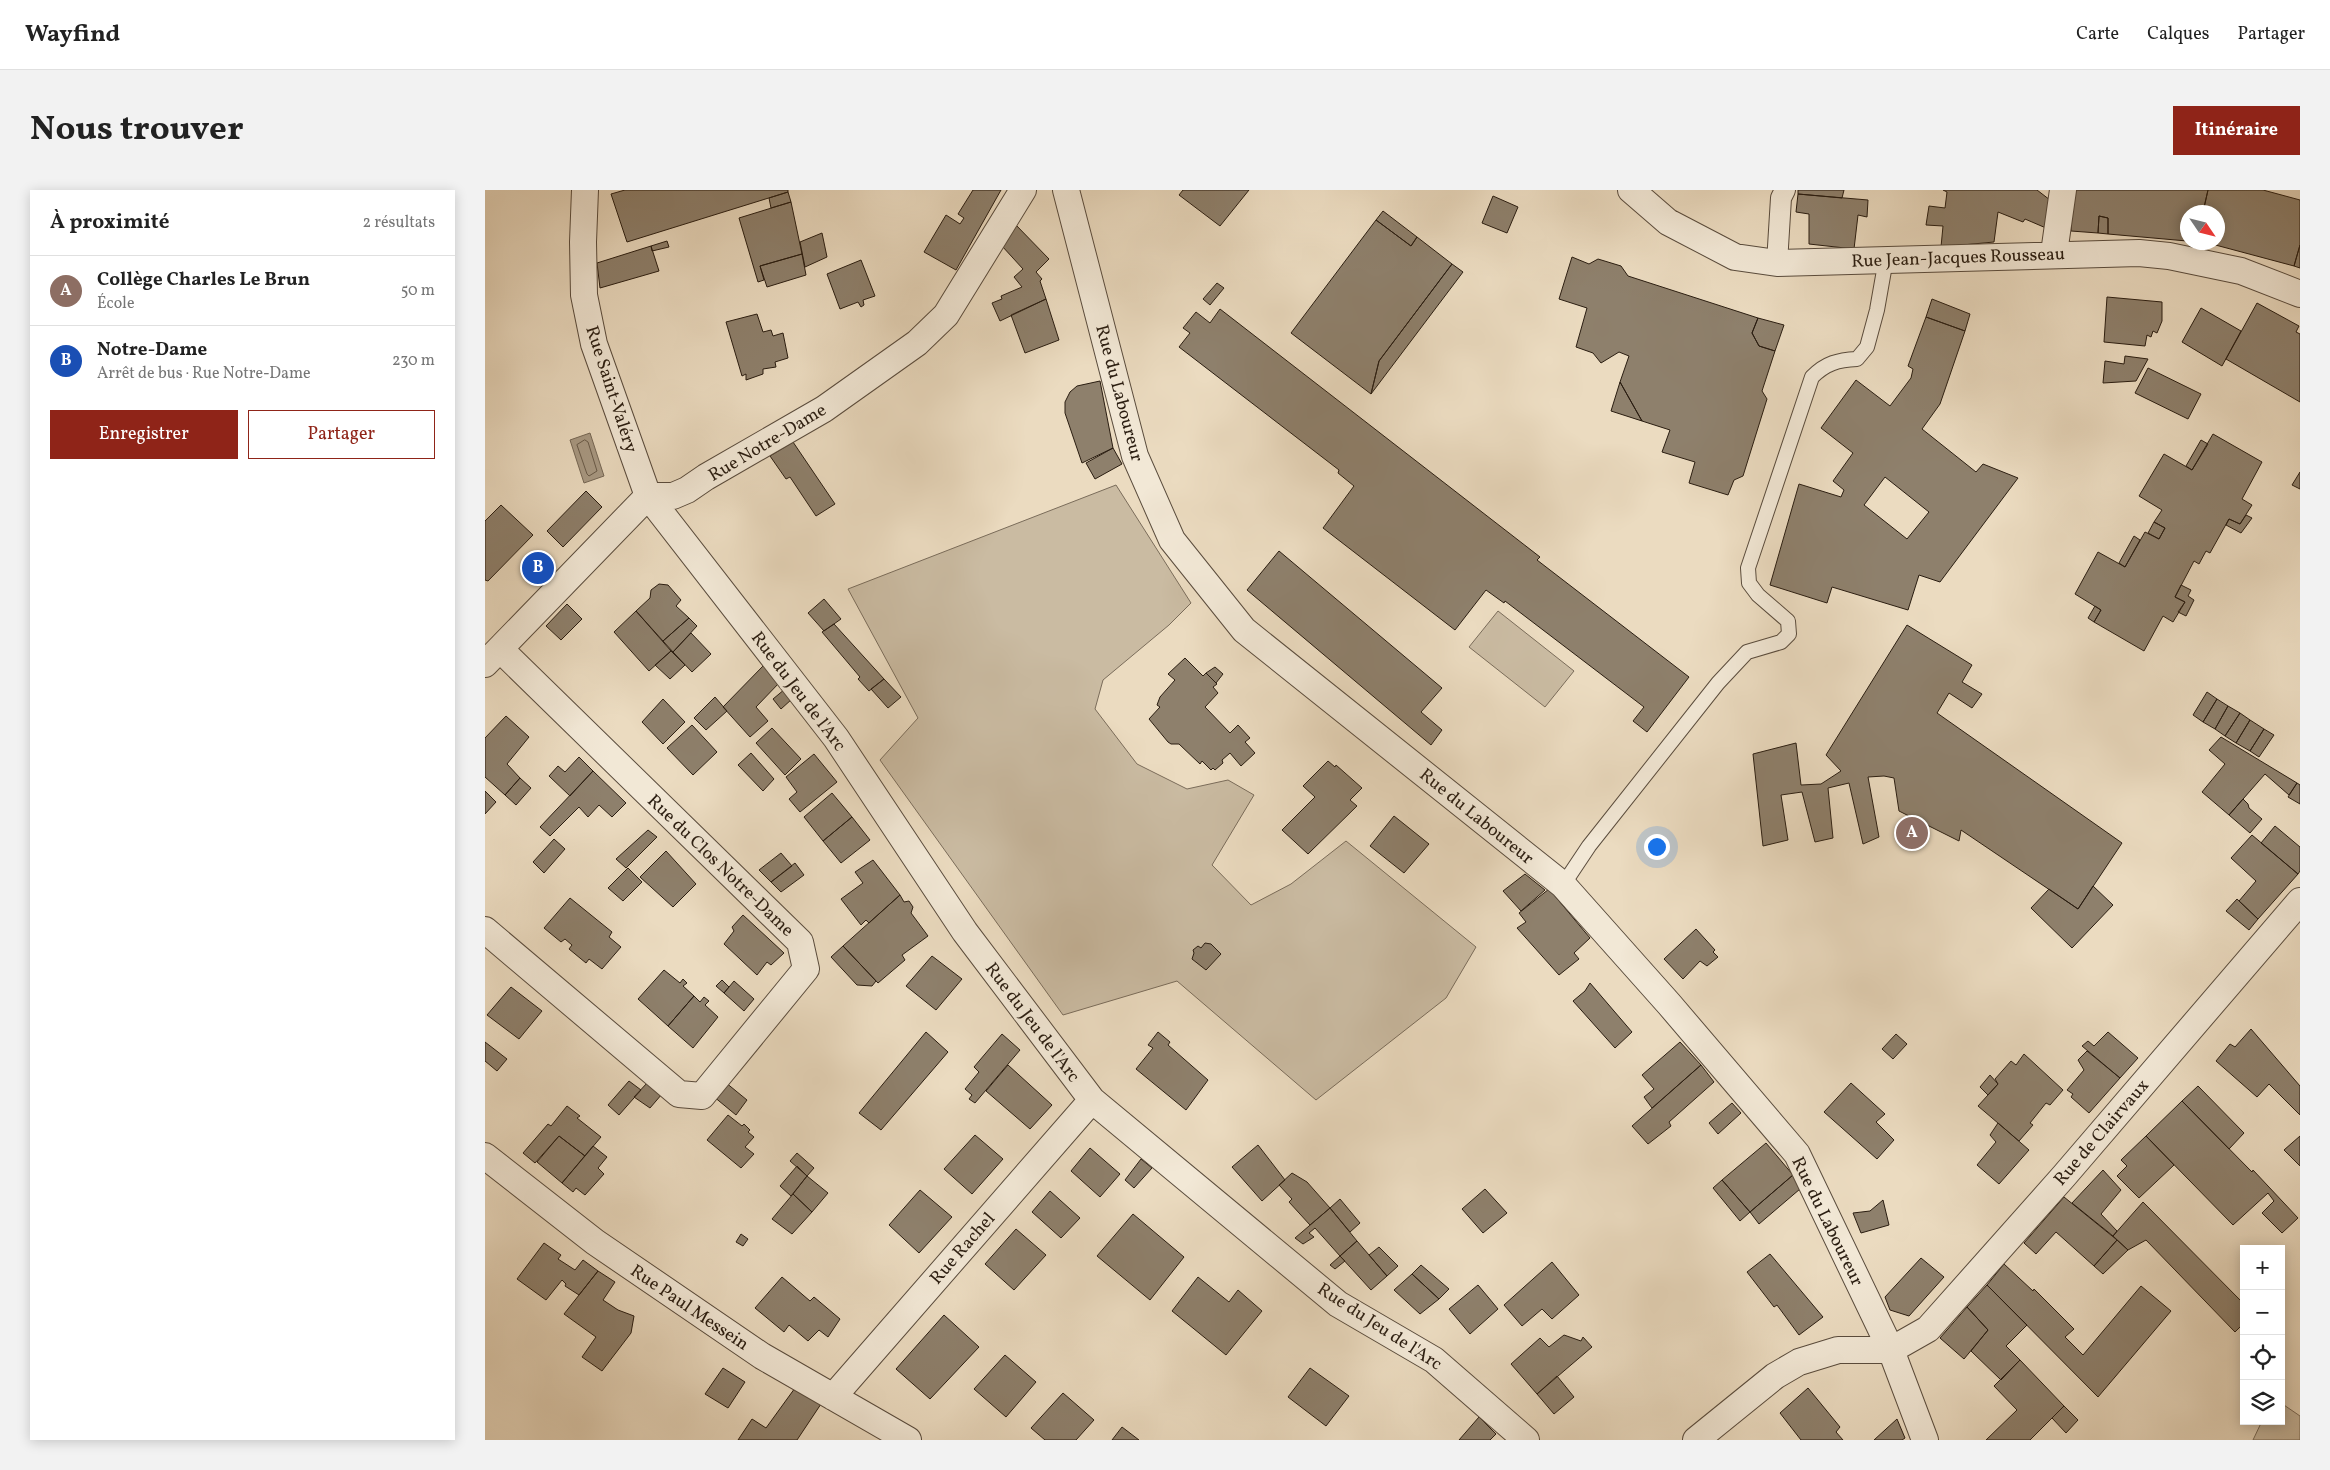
<!DOCTYPE html>
<html lang="fr">
<meta charset="utf-8">
<style>
:root{--surface:#fff;--page:#f2f2f2;--text:#222;--muted:#767676;--line:#e0e0e0;--accent:#8f2418}
body{margin:0;font-family:Vollkorn,serif;background:var(--page);color:var(--text)}
.controls{position:absolute;right:15px;bottom:15px;display:grid;overflow:hidden;border-radius:0px;box-shadow:0 2px 12px #0003}
.controls button{width:45px;height:45px;display:grid;place-items:center;padding:0;border:0;border-bottom:1px solid var(--line);background:var(--surface);color:var(--text);font:25px sans-serif}
.compass{position:absolute;left:1695px;top:15px;width:45px;height:45px;border-radius:50%;background:var(--surface);box-shadow:0 2px 12px #0003;rotate:125deg}
.you{position:absolute;left:1171px;top:656px;width:18px;height:18px;margin:-12px;border:4px solid #fff;border-radius:50%;background:#1a73e8;box-shadow:0 0 0 8px #1a73e833}
.badge{display:grid;place-items:center;width:32px;height:32px;border-radius:50%;background:var(--accent);color:#fff;font-size:16px;font-weight:700}
.pin{position:absolute;translate:-50% -50%;border:2px solid #fff;box-shadow:0 1px 5px #0006}
.list{margin:0;padding:0;list-style:none}
h2{display:flex;justify-content:space-between;align-items:center;height:65px;margin:0;padding:0 20px;font-size:21px}
h2 small{font-size:16px;font-weight:400;color:var(--muted)}
.list li{display:grid;grid-template-columns:32px 1fr auto;gap:15px;align-items:center;box-sizing:border-box;height:70px;padding:0 20px;border-top:1px solid var(--line)}
.list b{display:block;font-size:19px;white-space:nowrap}
.list p{margin:0;font-size:16px;white-space:nowrap;color:var(--muted)}
.list em{font-size:16px;font-style:normal;color:var(--muted)}
.actions{display:flex;gap:10px;padding:15px 20px}
.actions a{flex:1;padding:11px 0;border:1px solid var(--accent);border-radius:0px;text-align:center;font-size:18px;color:var(--accent)}
.actions .main{background:var(--accent);color:#fff}
.icon{flex:none;width:28px;height:28px;fill:none;stroke:currentColor;stroke-width:2;stroke-linecap:round;stroke-linejoin:round}
.map{position:relative;flex:none;width:1815px;height:1250px;overflow:hidden;border-radius:0px}
header{display:flex;align-items:center;gap:30px;box-sizing:border-box;height:70px;padding:0 25px;background:var(--surface);border-bottom:1px solid var(--line)}
header strong{font-size:24px}
nav{display:flex;gap:28px;margin-inline-start:auto;font-size:18px}
.intro{display:flex;align-items:center;justify-content:space-between;box-sizing:border-box;height:120px;padding:0 30px}
h1{margin:0;font-size:35px}
.button{padding:12px 22px;border-radius:0px;background:var(--accent);color:#fff;font-size:18px;font-weight:700}
main{display:flex;gap:30px;padding:0 30px}
aside{flex:1;background:var(--surface);border-radius:0px;box-shadow:0 2px 12px #0003}
.map>svg:first-child{display:block}
.green{fill:#cabba2;stroke:#7a6c5a}
.water{fill:#a99a84;stroke:#766856}
.lines{fill:none;stroke-linecap:round;stroke-linejoin:round}
.shore{stroke:#6a5c4a;stroke-width:1}
.building{fill:#8e806c;stroke:#2a1d11;fill-rule:evenodd}
.service-casing{stroke:#5a4c3d;stroke-width:16}
.pedestrian-casing{stroke:#5a4c3d;stroke-width:22}
.minor-casing{stroke:#5a4c3d;stroke-width:28}
.service{stroke:#f2e8d6;stroke-width:14}
.pedestrian{stroke:#f2e8d6;stroke-width:20}
.minor{stroke:#f2e8d6;stroke-width:26}
.labels{text-anchor:middle;stroke-width:5;stroke-linejoin:round;paint-order:stroke}
.street-label{font-size:18px;fill:#2a1d11;stroke:#f2e8d6}
</style>
<header>
<strong>Wayfind</strong>
<nav><a>Carte</a><a>Calques</a><a>Partager</a></nav>
</header>
<div class="intro"><h1>Nous trouver</h1><a class="button">Itinéraire</a></div>
<main>
<aside>
<h2>À proximité<small>2 résultats</small></h2>
<ul class="list">
<li><span class="badge" style="background:#8d6e63">A</span><div><b>Collège Charles Le Brun</b><p>École</p></div><em>50 m</em></li>
<li><span class="badge" style="background:#1a4fb4">B</span><div><b>Notre-Dame</b><p>Arrêt de bus · Rue Notre-Dame</p></div><em>230 m</em></li>
</ul>
<div class="actions"><a class="main">Enregistrer</a><a>Partager</a></div>
</aside>
<div class="map">
<svg width="1815" height="1250" viewBox="0 0 1815 1250">
<rect width="100%" height="100%" fill="#ebdbc0"/>
<filter id="stains"><feTurbulence type="fractalNoise" baseFrequency=".004" numOctaves="4"/><feColorMatrix values="0 0 0 0 .2 0 0 0 0 .09 0 0 0 0 .02 0 0 0 .5 -.17"/></filter>
<radialGradient id="worn" r=".72"><stop offset=".6" stop-color="#630" stop-opacity="0"/><stop offset="1" stop-color="#630" stop-opacity=".3"/></radialGradient>
<!-- green -->
<path class="green" d="M631 295 706 413 684 435 618 490 610 519 652 574 702 599 743 590 769 605 727 675 766 715 806 694 861 651 991 757 961 808 831 910 692 791 578 825 395 570 433 528 363 399Z
M1013 421 1089 481 1060 517 984 457Z
M1796 1213 1815 1226V1250H1768L1777 1231H1796Z"/>
<!-- water -->
<path class="water" d="M105 243 119 286 99 293 85 250Z"/>
<g class="lines">
<!-- shore -->
<path class="shore" d="M100 250 103 252 112 281 104 286 102 284 92 255Z"/>
</g>
<!-- building -->
<path class="building" d="M140 0H303V2L142 52 126 4Z
M488 0H516L471 80 439 62 461 25 475 34 479 28 473 24Z
M698 0H764L735 36 694 5Z
M1313 0H1359L1357 8 1313 4Z
M1458 0H1552L1565 10 1561 38 1540 29 1538 32 1513 22 1509 52 1456 57 1458 36 1441 35 1444 16 1460 18 1462 2Z
M1588 0H1723L1718 22H1702V51L1623 44V28L1614 26 1613 43 1586 41Z
M1723 0H1778L1815 10V55L1809 76 1723 53 1732 52V22H1718Z
M303 2 306 12 286 18 284 8Z
M1313 4 1383 10 1382 27 1373 25 1369 59 1324 54V24L1311 22Z
M1008 6 1033 17 1022 43 997 33Z
M306 12 317 64 275 76 279 90 273 92 254 28Z
M898 21 932 47 926 56 891 30Z
M1614 26 1623 28V44L1613 43Z
M891 30 926 56 932 47 967 74 894 171 886 204 806 143Z
M529 33 564 69 551 82 557 89 555 91 561 109 515 131 507 113 517 109 516 106 537 97 529 87 538 79 517 56Z
M337 43 342 67 320 77 315 52Z
M182 51 184 57 167 61 166 56Z
M1815 55V78L1809 76Z
M166 56 174 81 115 98 112 73Z
M317 64 321 85 282 97 275 76Z
M1087 67 1104 74 1113 69 1136 76 1143 86 1273 128 1267 143 1274 156 1290 161 1277 201 1282 209 1258 286 1249 290 1243 305 1204 293 1210 272 1177 262 1185 240 1157 231 1135 192 1144 166 1134 162 1116 173 1108 163 1091 157 1102 118 1074 109Z
M376 70 390 106 378 110 379 115 376 117 373 112 355 119 342 84Z
M967 74 978 82 886 204 894 171Z
M732 93 739 98 725 115 718 109Z
M1622 107 1677 112V131L1672 143 1668 141 1666 147 1662 145 1660 156 1619 152Z
M561 109 574 150 540 163 526 125Z
M1447 109 1485 124 1480 141 1441 127Z
M1772 113 1814 136 1811 142 1815 144V212L1741 169Z
M1716 118 1756 141 1737 176 1697 152Z
M735 119 1055 367 1052 370 1204 487 1162 542 1148 531 1159 517 1020 411 1019 413 1001 400 970 440 838 338 869 296 853 283 854 280 694 157 705 143 698 138 711 122 725 133Z
M272 124 278 142 286 140 288 146 298 143 303 168 290 172 291 177 278 179V184L261 190V184L257 186 241 132Z
M1441 127 1480 141 1455 214 1437 239 1491 282 1498 274 1533 288 1455 392 1434 385 1423 420 1347 397 1342 413 1285 395 1314 294 1356 307 1359 300 1348 291 1368 263 1336 238 1371 190 1405 216 1426 188 1428 179 1423 176ZM1400 287 1444 322 1422 349 1379 315Z
M1273 128 1299 135 1290 161 1274 156 1267 143Z
M1640 166 1663 169 1651 191 1618 193 1620 171 1639 174Z
M1663 178 1716 204 1703 229 1650 203Z
M615 191 628 258 597 273 580 223V212L585 202 592 196Z
M1135 192 1157 231 1126 221Z
M1728 244 1777 272 1757 309 1767 315 1755 334 1744 329 1725 363 1721 361 1714 374 1709 371 1690 407 1700 412 1688 432 1678 426 1659 461 1609 432 1616 420 1590 404 1613 362 1640 377 1660 342 1674 349 1680 338 1669 332 1677 320 1654 306 1679 264 1707 280Z
M1716 250 1723 254 1707 280 1701 276Z
M308 252 350 314 331 326 305 287 301 289 285 266Z
M628 258 637 274 610 289 601 273Z
M1815 282V299L1807 295Z
M101 301 117 317 78 357 62 341Z
M16 315 48 345 3 391 0 390V331Z
M1761 325 1767 328 1756 343 1741 335 1744 329 1755 334Z
M1669 332 1680 338 1674 349 1663 343Z
M1649 346 1655 350 1640 377 1634 373Z
M794 361 957 498 936 522 957 540 946 555 762 400Z
M174 394 183 395 196 410 191 416 204 428 178 451 151 421 165 408 166 400Z
M1696 395 1706 400 1703 406 1709 410 1701 426 1693 422 1700 412 1690 407Z
M339 409 356 429 339 441 323 423Z
M82 414 97 429 76 450 61 436Z
M1610 416 1616 420 1609 432 1603 428Z
M151 421 186 461 164 481 129 442Z
M204 428 212 436 188 462 178 451Z
M349 434 399 489 384 501 373 489 375 487 337 442Z
M1422 435 1487 475 1477 492 1497 504 1487 518 1464 503 1452 523 1637 653 1593 719 1476 640 1474 651 1414 621 1409 588 1399 586 1383 587 1394 647 1378 654 1364 593 1343 598 1348 648 1330 652 1317 602 1296 605 1303 650 1278 656 1268 564 1311 553 1316 595 1336 594 1356 581 1341 565Z
M206 443 226 464 207 482 188 462Z
M186 461 200 475 185 489 170 475Z
M700 468 718 486 721 483 732 494 728 497 733 503 720 517 745 543 753 535 765 548 760 552 770 563 756 576 745 563 737 570 738 573 730 580 728 578 726 580 717 571 715 574 694 554H686L683 552 664 529 675 517 672 515 675 507 690 490 683 484Z
M279 475 295 492 271 517 283 531 265 547 238 517Z
M730 477 738 484 731 493 721 483Z
M399 489 416 507 403 518 386 499Z
M300 499 307 509 296 519 288 509Z
M1722 502 1732 509 1718 532 1708 525Z
M230 507 242 521 221 540 209 528Z
M178 509 200 532 178 554 157 532Z
M1732 509 1743 516 1730 539 1718 532Z
M1743 516 1755 523 1740 546 1730 539Z
M1755 523 1765 530 1751 553 1740 546Z
M21 526 44 547 22 574 35 588 20 605 0 587V548Z
M1765 530 1779 539 1765 561 1751 553Z
M207 535 232 562 208 585 182 558Z
M287 538 316 569 300 585 271 553Z
M1779 539 1789 545 1774 567 1765 561Z
M1736 547 1812 593 1804 605 1780 584 1744 625 1717 602 1740 574 1724 560Z
M266 563 289 589 278 601 253 575Z
M329 564 352 592 315 622 304 609 312 602 301 587Z
M94 567 108 581 85 606 64 586 73 576 80 582Z
M843 571 850 577 851 575 877 598 865 610 872 616 823 664 797 640 830 607 818 596Z
M108 581 141 613 127 627 114 615 103 627 94 617 65 646 55 637Z
M35 588 46 598 31 615 20 605Z
M1812 593 1815 595V614L1803 607Z
M0 601 11 612 0 624Z
M347 603 367 627 338 651 319 627Z
M1758 609 1763 614 1764 618 1777 629 1765 643 1744 625Z
M909 626 944 654 919 683 885 656Z
M367 627 385 650 356 673 338 651Z
M1790 636 1815 657V681L1813 684 1776 653Z
M163 640 172 647 141 678 131 669Z
M1767 645 1813 684 1773 729 1754 711 1771 691 1746 668Z
M69 649 80 659 59 683 48 672Z
M181 661 211 694 188 717 155 687Z
M296 663 307 676 286 692 274 680Z
M388 670 415 705 384 733 381 730 376 735 356 709 378 693 370 682Z
M310 673 319 685 296 702 286 692Z
M143 678 157 692 138 711 123 698Z
M1040 684 1060 700 1036 721 1018 701Z
M1608 696 1628 715 1587 758 1546 718 1564 699 1593 719Z
M1064 699 1105 748 1089 763 1094 769 1074 785 1032 738 1041 732 1034 723Z
M415 705 419 712 424 711 428 717 426 723 443 746 417 765 420 770 393 793 358 756Z
M85 708 127 742 124 747 136 757 117 779 104 769 101 773 84 759 87 755 80 749 76 752 59 738Z
M1752 709 1773 729 1764 740 1741 721Z
M258 725 299 763 286 775 282 772 272 785 239 754 249 741 247 737Z
M1211 739 1230 760 1228 762 1233 767 1222 776 1215 771 1198 789 1179 769Z
M720 753 726 754 736 764 721 780 707 769 709 763 708 760 713 756 716 758Z
M358 756 391 791 387 796 372 795 346 767Z
M447 766 477 789 451 820 421 796Z
M179 780 195 793 198 789 202 793 198 796 209 806 183 836 153 809Z
M237 790 244 797 239 803 231 796Z
M249 791 269 809 259 821 239 803Z
M1105 793 1147 842 1130 858 1088 811 1100 801Z
M26 797 57 821 34 849 2 825Z
M209 806 215 812 219 807 224 811 220 815 233 827 208 858 183 836Z
M1766 839 1815 896V925L1784 894 1772 907 1731 871 1745 854 1750 857Z
M441 842 463 862 396 940 374 923Z
M673 842 685 852 683 855 723 890 701 920 651 879 668 858 663 855Z
M1623 842 1653 868 1635 888 1597 856 1603 851 1609 856Z
M517 844 535 860 490 913 484 909 487 905 480 899 494 882 489 877Z
M1411 844 1422 854 1408 869 1397 859Z
M0 852 22 869 12 881 0 871Z
M1195 852 1216 875 1167 918 1159 907 1169 899 1157 885Z
M1602 861 1635 888 1604 923 1586 907 1588 904 1582 900 1599 880 1593 870Z
M1539 864 1578 900 1565 915 1561 913 1545 933 1548 935 1534 951 1493 916 1513 894 1510 889 1526 871 1531 875Z
M523 875 567 915 545 939 501 901Z
M1216 875 1229 892 1184 932 1186 936 1163 954 1147 936Z
M1505 885 1513 894 1503 905 1495 897Z
M144 891 156 900 134 925 123 915Z
M163 892 177 904 165 918 149 907Z
M240 892 262 910 251 925 228 906Z
M1366 893 1400 924 1391 932 1409 950 1392 969 1339 922Z
M1713 896 1759 943 1744 959 1697 911Z
M1697 911 1767 982 1768 980 1813 1028 1797 1043 1777 1023 1789 1011 1783 1003 1748 1035 1661 946Z
M1247 913 1256 923 1233 944 1224 933Z
M82 916 95 926 92 928 116 947 100 966 74 946 50 973 38 963 63 934 66 936Z
M243 925 257 936 259 934 265 940 263 942 269 947 260 957 269 964 256 978 222 950Z
M1513 933 1544 960 1514 994 1492 975 1511 952 1505 945Z
M490 945 518 969 487 1004 459 979Z
M74 946 100 966 77 993 52 972Z
M1661 946 1689 975 1654 1008 1632 986 1642 976 1636 970Z
M1815 946V976L1799 960Z
M1281 953 1308 985 1265 1022 1237 990Z
M773 955 800 990 777 1011 747 977Z
M108 956 122 967 113 978 119 984 100 1005 91 998 88 1002 77 993Z
M605 958 635 984 615 1007 586 981Z
M312 963 329 978 322 986 305 971Z
M656 969 667 978 649 998 640 990Z
M312 976 322 986 306 1006 295 996Z
M1618 980 1636 1000 1616 1024 1632 1041 1628 1046 1587 1013Z
M807 983 822 992 845 1018 825 1035 804 1012 807 1009 794 995Z
M1308 985 1315 999 1274 1034 1265 1022Z
M322 986 343 1003 327 1022 308 1004Z
M1237 990 1265 1022 1255 1031 1228 998Z
M1000 999 1022 1023 998 1043 977 1019Z
M435 1000 467 1027 434 1063 404 1035Z
M565 1001 595 1028 576 1048 547 1022Z
M308 1004 327 1022 307 1044 287 1029Z
M1579 1007 1632 1050 1609 1076 1571 1042 1551 1064 1539 1053Z
M855 1009 875 1033 865 1042 845 1018Z
M1398 1010 1404 1035 1376 1043 1368 1023 1385 1021Z
M1658 1012 1759 1114V1133L1750 1142 1661 1050 1643 1060 1628 1046Z
M845 1018 872 1051 855 1066 830 1038 824 1043 829 1047 818 1054 810 1048Z
M648 1024 699 1067 665 1110 612 1066Z
M531 1039 561 1065 529 1100 500 1074Z
M256 1044 263 1049 258 1056 251 1052Z
M1632 1050 1643 1060 1618 1084 1609 1076Z
M872 1051 902 1086 886 1100 855 1066Z
M59 1053 76 1065 73 1069 90 1080 98 1070 113 1081 94 1105 80 1096 81 1094 77 1090 61 1110 32 1089Z
M894 1057 913 1076 902 1086 884 1065Z
M1285 1064 1338 1127 1314 1145 1292 1115 1289 1117 1262 1082Z
M855 1066 860 1071 850 1079 845 1075Z
M1436 1068 1459 1087 1424 1126 1405 1120 1400 1107Z
M1067 1072 1094 1105 1067 1129 1057 1119 1037 1136 1019 1115Z
M1519 1074 1548 1101 1549 1099 1589 1139 1580 1147 1598 1165 1656 1096 1686 1121 1613 1207 1502 1095Z
M936 1075 964 1099 954 1109 927 1084Z
M113 1081 130 1092 118 1110 133 1120 149 1126 146 1143 117 1181 97 1167 111 1147 79 1124Z
M927 1084 954 1109 935 1124 909 1100Z
M297 1087 325 1111 329 1107 355 1129 343 1147 334 1140 323 1151 304 1135 299 1142 270 1118Z
M713 1087 744 1112 753 1100 777 1121 741 1165 687 1121Z
M993 1095 1013 1119 985 1144 964 1119Z
M1502 1095 1542 1135 1521 1156 1535 1170 1516 1190 1486 1161 1503 1140 1482 1117Z
M1482 1117 1503 1140 1479 1169 1455 1148Z
M459 1125 494 1157 445 1209 411 1179Z
M1079 1145 1096 1151 1098 1147 1107 1157 1052 1204 1026 1174 1055 1148 1064 1157Z
M520 1165 551 1192 521 1227 489 1199Z
M1535 1170 1579 1216 1545 1250H1501L1532 1220 1509 1196Z
M238 1178 260 1192 243 1218 220 1204Z
M825 1178 864 1206 841 1236 803 1207Z
M1072 1186 1089 1207 1069 1224 1052 1204Z
M310 1198 336 1214 312 1250H253L267 1229 281 1238Z
M1323 1198 1355 1237 1351 1242 1358 1250H1316L1295 1223Z
M578 1203 609 1230 591 1250H560L546 1238Z
M1579 1216 1593 1230 1581 1243 1567 1228Z
M994 1227 1011 1244 1005 1250H974Z
M1412 1229 1420 1248 1417 1250H1389Z
M637 1237 654 1250H627Z"/>
<g class="lines">
<defs>
<path id="service" d="M1078 695 1104 656 1233 493 1262 462 1296 452 1304 444 1303 431 1273 405 1264 393 1263 378 1327 187C1341 173 1353 170 1372 169L1382 157 1392 120 1401 69"/>
<path id="pedestrian" d="M1292 73 1296 8 1300 0"/>
<path id="minor" d="M100 0 98 52 99 105 109 154 163 306 351 548 480 742 607 910 853 1114 949 1170 1041 1250
M581 0 650 266 687 350 759 440 1078 695 1184 814 1312 964 1406 1160 1440 1250
M1146 0 1183 32 1250 67 1292 73 1654 63 1684 66 1756 81 1815 104
M1569 63 1578 0
M0 474 163 306H188L202 300 221 287 339 219 432 153 461 125 538 0
M0 740 194 904 217 906 321 779 315 752 15 459
M0 966 110 1052 277 1166 423 1250
M348 1207 607 910
M1211 1250 1290 1186 1314 1172 1353 1160H1406L1443 1139 1579 986 1815 711"/>
</defs>
<!-- service casing -->
<use href="#service" class="service-casing"/>
<!-- pedestrian casing -->
<use href="#pedestrian" class="pedestrian-casing"/>
<!-- minor casing -->
<use href="#minor" class="minor-casing"/>
<!-- service -->
<use href="#service" class="service"/>
<!-- pedestrian -->
<use href="#pedestrian" class="pedestrian"/>
<!-- minor -->
<use href="#minor" class="minor"/>
</g>
<g class="labels">
<!-- street labels -->
<g class="street-label">
<text transform="translate(1473 67) rotate(-2)" y="6">Rue Jean-Jacques Rousseau</text>
<text transform="translate(127 199) rotate(72)" y="6">Rue Saint-Valéry</text>
<text transform="translate(635 203) rotate(75)" y="6">Rue du Laboureur</text>
<text transform="translate(282 252) rotate(-31)" y="6">Rue Notre-Dame</text>
<text transform="translate(314 501) rotate(53)" y="6">Rue du Jeu de l'Arc</text>
<text transform="translate(992 626) rotate(39)" y="6">Rue du Laboureur</text>
<text transform="translate(236 675) rotate(44)" y="6">Rue du Clos Notre-Dame</text>
<text transform="translate(548 832) rotate(53)" y="6">Rue du Jeu de l'Arc</text>
<text transform="translate(1616 942) rotate(-49)" y="6">Rue de Clairvaux</text>
<text transform="translate(1343 1031) rotate(64)" y="6">Rue du Laboureur</text>
<text transform="translate(477 1058) rotate(-49)" y="6">Rue Rachel</text>
<text transform="translate(205 1117) rotate(34)" y="6">Rue Paul Messein</text>
<text transform="translate(895 1136) rotate(33)" y="6">Rue du Jeu de l'Arc</text>
</g>
</g>
<rect width="100%" height="100%" filter="url(#stains)"/>
<rect width="100%" height="100%" fill="url(#worn)"/>
</svg>
<div class="controls">
<button>+</button>
<button>−</button>
<button><svg class="icon" aria-label="locate" viewBox="0 0 24 24"><circle cx="12" cy="12" r="6"/><path d="M12 2v4M12 18v4M2 12h4M18 12h4"/></svg></button>
<button><svg class="icon" aria-label="layers" viewBox="0 0 24 24"><path d="M12 4l9 5-9 5-9-5zM3 14l9 5 9-5"/></svg></button>
</div>
<svg class="compass" viewBox="-18 -18 36 36"><path d="M0-13l5 13h-10z" fill="#e53935"/><path d="M0 13l5-13h-10z" fill="#767676"/></svg>
<div class="you"></div>
<div class="pin badge" style="left:1427px;top:643px;background:#8d6e63">A</div>
<div class="pin badge" style="left:53px;top:378px;background:#1a4fb4">B</div>
</div>
</main>
